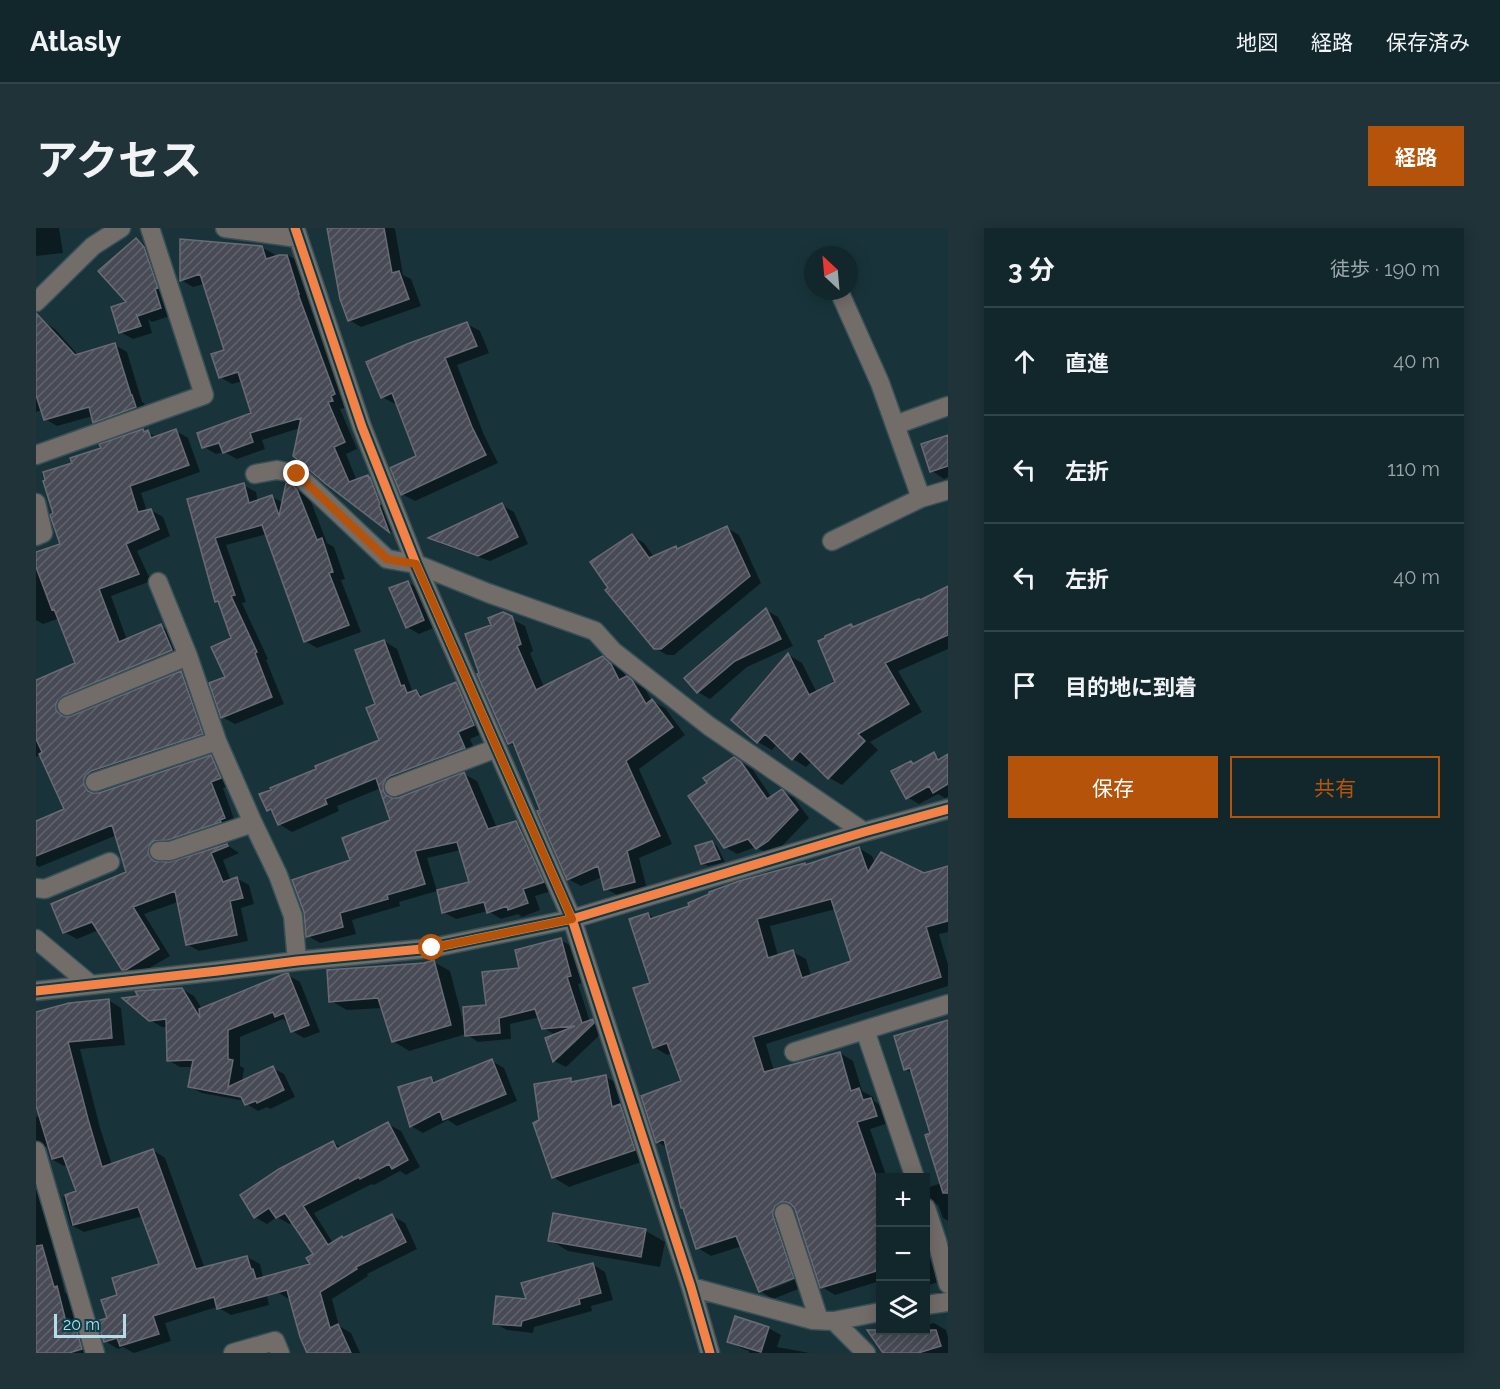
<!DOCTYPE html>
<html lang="ja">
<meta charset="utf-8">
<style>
:root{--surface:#12272c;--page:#1f3338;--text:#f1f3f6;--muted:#9ca5a9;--line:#314448;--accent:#b45309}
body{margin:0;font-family:Raleway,"Noto Sans JP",sans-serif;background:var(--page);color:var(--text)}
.controls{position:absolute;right:18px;bottom:18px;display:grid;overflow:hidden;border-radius:0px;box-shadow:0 3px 15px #0003}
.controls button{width:54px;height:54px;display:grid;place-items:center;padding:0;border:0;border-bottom:2px solid var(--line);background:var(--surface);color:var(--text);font:30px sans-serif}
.compass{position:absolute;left:768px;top:18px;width:54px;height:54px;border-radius:50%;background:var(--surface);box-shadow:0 3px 15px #0003;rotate:334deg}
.scale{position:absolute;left:18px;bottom:15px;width:72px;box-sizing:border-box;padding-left:6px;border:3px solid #b4dce9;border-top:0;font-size:16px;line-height:21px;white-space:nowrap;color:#b4dce9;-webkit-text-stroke:4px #093d49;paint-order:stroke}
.stop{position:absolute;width:18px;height:18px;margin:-14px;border:4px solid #b45309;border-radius:50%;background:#fff}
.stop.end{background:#b45309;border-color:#fff;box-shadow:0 2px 6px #0008}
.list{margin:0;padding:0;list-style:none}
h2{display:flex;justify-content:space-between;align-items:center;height:78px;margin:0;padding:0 24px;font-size:26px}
h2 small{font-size:20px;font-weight:400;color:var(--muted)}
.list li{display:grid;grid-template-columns:39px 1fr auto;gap:18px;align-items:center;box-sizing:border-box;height:108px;padding:0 24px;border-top:2px solid var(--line)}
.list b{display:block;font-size:22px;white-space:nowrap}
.list em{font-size:20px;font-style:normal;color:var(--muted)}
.actions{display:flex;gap:12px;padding:18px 24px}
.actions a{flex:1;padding:14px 0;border:2px solid var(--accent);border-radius:0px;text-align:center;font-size:21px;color:var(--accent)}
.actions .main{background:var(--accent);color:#fff}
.icon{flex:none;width:33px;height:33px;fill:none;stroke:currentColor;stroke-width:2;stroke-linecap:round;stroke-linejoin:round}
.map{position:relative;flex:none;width:912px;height:1125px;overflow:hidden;border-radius:0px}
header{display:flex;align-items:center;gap:36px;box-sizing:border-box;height:84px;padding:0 30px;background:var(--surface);border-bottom:2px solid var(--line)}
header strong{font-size:28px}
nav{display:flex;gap:33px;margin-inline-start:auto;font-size:21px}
.intro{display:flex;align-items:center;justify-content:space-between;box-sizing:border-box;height:144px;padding:0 36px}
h1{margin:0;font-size:42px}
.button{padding:15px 27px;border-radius:0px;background:var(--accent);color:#fff;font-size:21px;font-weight:700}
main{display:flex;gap:36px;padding:0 36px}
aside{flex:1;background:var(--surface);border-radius:0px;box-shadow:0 3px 15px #0003}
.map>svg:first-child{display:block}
.shadow{fill:#0007;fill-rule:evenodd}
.building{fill:url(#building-hatch);stroke:#696a75;stroke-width:1.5;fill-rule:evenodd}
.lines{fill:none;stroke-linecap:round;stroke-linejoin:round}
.street-casing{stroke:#375157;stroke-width:21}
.street{stroke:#736d6a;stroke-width:18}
.cycleway-casing{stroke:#093d49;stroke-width:13}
.cycleway{stroke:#f48246;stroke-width:9}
.route{stroke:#b45309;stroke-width:8}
</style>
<header>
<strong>Atlasly</strong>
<nav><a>地図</a><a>経路</a><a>保存済み</a></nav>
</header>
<div class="intro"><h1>アクセス</h1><a class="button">経路</a></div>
<main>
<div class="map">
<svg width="912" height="1125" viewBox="0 0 912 1125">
<defs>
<pattern id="building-hatch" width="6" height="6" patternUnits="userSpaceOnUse" patternTransform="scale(1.5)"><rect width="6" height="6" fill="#484b55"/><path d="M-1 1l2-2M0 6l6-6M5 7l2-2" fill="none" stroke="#60646d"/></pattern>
</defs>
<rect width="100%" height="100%" fill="#18343a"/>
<!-- shadow -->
<path class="shadow" d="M0 0H23L27 25 0 28Z
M329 0H357L359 1 367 47 375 51 385 78 325 99 313 92Z
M100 12 113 19 137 87 116 94 112 91 116 105 97 111 84 104 93 75Z
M225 19 238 26 239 30 250 26 262 33 275 73H273L311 173 307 175 309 180 304 181 321 221 310 226 321 253 331 249 344 256 364 308 354 303 291 255 264 200 226 212 229 221 201 231 188 224 180 226 168 219 217 186 207 153 196 156 184 149 190 122 168 56 157 59 145 52Z
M8 94 19 101 43 128 79 117 91 124 106 174 108 175 111 186 70 201 58 194 57 188 21 198 9 191 6 182 0 184V101Z
M431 96 444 103 453 125 421 137 448 207 462 235 379 273 366 266 382 229 361 175 359 176 346 169Z
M107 202 121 209 140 203 152 210 164 244 105 265 111 283 115 282 127 289 134 308 101 323 115 353 75 368 91 412 125 398 137 405 148 429 32 485 33 490 145 445 157 452 178 513 60 559V565L61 566 175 529 187 536 196 557 187 560 200 597 124 631 125 635 135 636 191 617 203 625 187 632 195 653 200 650 213 657 218 676 205 680 212 713 163 723 151 716 142 674 108 686 134 728 100 748 87 741 63 702 41 711 28 704 92 644 81 607 3 639 0 637V594L30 581 4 527 0 529V453L41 436 24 390 7 396 0 392V325L26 317 19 286 6 246 38 236Z
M912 208V249L908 251 896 243Z
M207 257 220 264 222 274 236 269 248 275 255 258 268 265 274 271 291 315 298 319 309 351 305 352 325 404 281 420 269 413 231 306 190 317 210 374 206 375 232 431 230 432 248 476 199 496 186 489 197 410 184 375 180 373 152 272Z
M466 277 478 284 492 316 454 333 405 316 395 310Z
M691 300 703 307 725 355 638 427H631L619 420 574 360 596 308 608 315 618 329 640 320 643 322Z
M372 354 384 362 400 399 383 406 371 399Z
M912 360V421L862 443 886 484 834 514 842 522 806 557 792 549 776 533 770 539 757 531 741 516 736 522 722 514 697 492 753 427 766 435 781 465 801 455 815 397 819 400 884 373Z
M730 382 742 389 757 418 711 439 674 471 662 464Z
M467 386 489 398 497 423 494 425 508 459 567 430 580 438 588 445 590 449 609 461 616 473 629 480 649 507 603 541 636 616 603 630 611 661 583 668 570 661 566 649 545 658 532 651 481 520 473 515 445 446 457 397Z
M348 413 361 421 377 465 380 463 390 469 420 456 433 464 450 504 434 511 441 527 359 564 360 571 428 546 441 553 461 600 480 594 493 602 519 662 499 668 504 682 486 689 482 686 465 691 452 683 420 691 407 684 435 655 425 622 391 630 401 663 363 674 364 678 316 692 320 706 284 715 272 708 316 633 356 593 345 560 301 578 303 583 256 604 243 596 239 586 232 582 345 513 341 477Z
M898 526 906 531 912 528V569L909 570 902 566 883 576 871 569 875 534 879 537Z
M698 530 717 542 736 570 746 563 758 570 773 590 744 620 733 627 720 619 701 626 689 619Z
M675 614 681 618 689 634 672 638 666 635Z
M823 620 836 628 839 636 887 646 912 640V704L903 706 912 737V758L730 816 738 843 804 825 817 833 826 863 837 869 838 873 848 879 853 895 834 901 851 950H844V1053L799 1067 786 1059 760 981 758 982 753 984 770 1058 737 1071 724 1063 706 1018 675 1028 662 1020 632 920 621 914 647 854 637 825 631 827 618 819 616 756 612 686 620 691 769 637 771 638ZM800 681 817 734 775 748 770 731 757 724 742 728 734 698ZM764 1046 765 1049 731 1063V1059Z
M525 712 537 719 546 755 542 756 554 794 556 793 568 800 569 802 530 839 518 833 520 807 507 800 504 789 474 796 475 811 442 814 430 806 373 823 357 813 347 780 311 782 295 773 398 734 414 743 428 797H430L451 778 485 741ZM543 807 545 809 523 830V825Z
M252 747 264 754 284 804 268 810 256 803 251 794 247 791 204 809V838L208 840 206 854 237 840 248 846 259 869 234 881 231 879 222 883 211 876 209 873 166 865 154 859 158 839H144L132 832V799H126L114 792 146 761 158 768 166 781Z
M72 772 85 780 89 817 44 821 64 900 76 937 117 922 129 930 169 1041 211 1029 224 1036 233 1077 195 1087 181 1079 129 1095 135 1113 98 1125 87 1119 82 1121 69 1113 73 1091 83 1068 125 1037 107 988 48 1004 35 997 27 969 42 964 32 937 28 938 15 931 11 918 4 923 0 946V889L5 887 0 869V785Z
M912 793V993L907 990 902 976 895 979 897 1005 890 1008V960L906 955 896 906 878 846 869 841Z
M456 833 468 840 481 873 421 898 412 892 387 905 375 898 364 860 395 851 401 854Z
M570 849 586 858 614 931 533 959 517 949 505 893 534 852 539 855Z
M352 896 365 903 384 939 370 947 364 943 338 957 336 956 278 985 297 1015 309 1011 356 988 369 995 381 1021 331 1046 332 1048 296 1071 303 1098 315 1105 324 1125H273L255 1071H253L241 1064 277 1037 279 1027 257 994 253 996 241 989 231 996 219 989 297 914 306 920Z
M0 961 5 977 16 984 24 1011 16 1013 29 1065 33 1067 43 1103 53 1109 57 1125H0Z
M519 987 610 1003 629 1014 624 1039 532 1023 514 1012Z
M890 1018 902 1054 890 1058Z
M556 1036 569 1044 577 1072 555 1078 556 1083 498 1099 497 1105 471 1102 458 1095 492 1072Z
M898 1095 910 1102 912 1109V1125H853L890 1102V1097Z
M732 1100 745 1107 741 1119 774 1125H713V1123L705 1120 693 1113Z"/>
<!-- building -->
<path class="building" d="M291 0H348L356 45 363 43 373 71 312 93 304 71Z
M100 10 108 19 122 60 119 61 125 80 102 88 100 86 105 98 83 105 75 79 90 74 62 43Z
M144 11 226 18 230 31 243 27H251L263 66H262L299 166 295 168 297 173 292 174 309 214 298 219 313 254 332 247 333 250 334 249 344 276 343 277 353 304 290 256 257 228 265 190 214 205 217 214 187 225 183 215 166 220 161 205 215 185 202 144 183 150 175 126 188 122 164 46 144 53Z
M0 85 39 127 79 115 95 167H96L100 179 57 195 53 179 8 192 0 167Z
M431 94 441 118 409 130 436 199 450 227 365 267 354 240 380 228 356 165 345 170 330 134 371 116Z
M107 201 108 204 112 202 115 210 140 201 153 237 94 258 102 284 115 281 123 301 90 316 103 346 63 361 83 414 125 396 136 422 27 468 22 472 20 476V482L25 487 30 489 35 488 145 443 167 506 55 543 50 547 48 551V557L52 563 57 565H63L175 527 185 550 175 554 189 590 184 592 185 594 132 612 118 613 114 617 112 624 114 629 118 633 134 634 191 616 192 618 175 625 187 654 201 649 207 670 194 673 201 707 150 717 139 663 97 679 123 721 90 742H86L56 694 27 705 15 676 90 644 76 597 0 628V593L28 581 3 526 6 524 0 511V452L39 435 18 381 16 382 0 339V324L24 316 14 287 17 285 7 253 9 252 7 244 36 235 34 230 65 220 63 216Z
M912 207V238L894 244 885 216Z
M208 255 213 275 236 267 243 288 250 255 256 256 261 262 281 312 286 310 297 344 293 345 313 397 268 414 226 297 179 310 199 367 195 368 221 424 219 425 236 469 185 490 173 455 189 449 175 419 195 410 182 373 179 374 151 271Z
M466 275 482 309 442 328 392 310Z
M691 298 714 348 625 421H618L569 362 572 360 554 334 596 306 613 330 640 318 641 321Z
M372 353 388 392 370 400 353 360Z
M912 358V407L849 435 873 476 822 506 829 513 792 551 764 523 756 532 729 506 721 515 695 492 752 425 773 467 799 454 782 413 789 410V408L815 396 817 399 883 371 884 372Z
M730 380 745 411 699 433 661 465 648 450Z
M467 384 476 388 485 416 481 418 500 462 567 428 575 436 583 452 591 448 596 452 610 476 616 471 637 499 590 533 624 608 591 623 599 654 568 662 562 638 531 652 501 583 504 582 477 514 472 516 441 446 443 445 429 406 455 397 452 390Z
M348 412 365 458 368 457 371 465 380 462 384 469 420 454 438 497 422 504 429 520 354 548 350 551 347 557 348 564 350 567 356 570H362L428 544 452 601 480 593 508 654 487 661 492 675 472 682 471 678 451 685 448 674 406 685 401 662 433 654 421 614 379 623 389 656 351 667 352 671 304 685 307 699 270 709 268 684 256 652 314 632 306 610 354 592 340 550 289 571 291 576 242 597 235 581 231 583 223 566 235 562 234 560 280 541 279 538 343 512 330 480 339 476 319 422Z
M898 524 902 532 912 526V556L897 565 893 558 870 571 855 543 875 533 877 536Z
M698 529 705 534 731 571 746 561 762 582 732 613 720 621 712 611 688 620 652 568 671 555 667 550Z
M676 613 684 631 665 636 659 618Z
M823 619 832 644 845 624 888 645 912 638V693L890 699 905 749 717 809 728 844 804 824 815 863 823 860 827 872 835 870 841 888 821 894 844 960V1042L784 1060 759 981 755 976 750 974H745L739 978 737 983V988L758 1050 723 1064 700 1008 660 1021 647 980H645L628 911 620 915 605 868 645 853 631 815 617 820 597 760 614 755 593 691 612 685 614 691 653 678 652 675 673 666V664L703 653 769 635V637ZM795 671 815 733 766 750 757 722 732 730 721 691Z
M525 710 535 748 531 749 546 795 557 791 558 795 517 834 509 810 539 798 506 801 499 781 463 790 464 805 429 808 427 779 450 777 446 744 483 740 479 722Z
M398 732 415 797 356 814 342 770 293 774 291 742 388 735Z
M252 745 273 797 255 804 248 785 239 789 237 784 192 802V831L197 832 192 859 237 838 248 862 221 875 220 873 209 877 205 869 152 859 157 832 131 833 130 791 113 793 86 770 102 768 99 763 146 760 164 790 163 781 248 746Z
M73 771 76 810 32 814 52 891 66 939 117 921 160 1041 211 1028 215 1041H217L220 1051 274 1036 270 1030 277 1026 249 985 240 990 233 980 218 990 204 967 243 941 297 913 301 921 352 894 372 932 356 941 353 936 324 951 323 949 267 978 292 1017 306 1008 307 1010 356 986 370 1014 320 1039 321 1041 284 1064 294 1100 302 1096 315 1125H271L264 1109 251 1062 181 1081 178 1069 117 1088 123 1106 84 1118 81 1110 68 1114 61 1093 71 1090 65 1072 81 1067 76 1050 123 1036 102 979 37 997 29 967 40 963 27 928 16 931 0 878V784L33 775Z
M912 792V965H907L889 907 894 905 874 840 868 842 858 808Z
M456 831 470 866 407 892 404 883 374 899 362 859 395 849 397 855Z
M570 847 576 879 584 876 599 922 516 950 497 895 503 892 498 856 535 850V854Z
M517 985 610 1001 605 1029 512 1013Z
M6 1017 18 1059 21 1058 32 1102 40 1100 46 1121 33 1125H0V1018Z
M557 1035 565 1065 543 1071 544 1076 486 1093 485 1098 457 1096 460 1068 490 1071 485 1055Z
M699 1088 733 1099 725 1124 691 1114Z
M831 1102H900L905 1118 882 1125H847Z"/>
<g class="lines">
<defs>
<path id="street" d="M189 0 262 10
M259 0 326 199 380 336 536 691 655 1059 674 1125
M803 63 844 155 885 270 912 262
M0 74 57 18 85 0
M859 197 912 178
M0 227 168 167 114 0
M219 246 241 242 261 246 351 331 380 336 452 365 559 403 577 423 673 498 828 604
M0 275 7 305 0 308
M796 313 885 270
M122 354 152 428 181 513 217 595 242 647 257 688 261 733
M31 478 152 428
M59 554 181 513
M358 559 461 520
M123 623H134L217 595
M0 660 9 661 74 634
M0 711 55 757
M0 763 182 743 261 733 396 720 536 691 828 604 912 581
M829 802 879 950
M758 824 912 776
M0 923 59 1125
M890 980 901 1013 912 1056
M748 985 783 1092
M655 1059 777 1092 798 1093 844 1084
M890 1077 912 1074
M798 1093 830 1125
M197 1125 239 1113 244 1125"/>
</defs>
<!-- street casing -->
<use href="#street" class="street-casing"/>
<!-- street -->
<use href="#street" class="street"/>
<defs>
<path id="cycleway" d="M259 0 326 199 380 336 536 691 655 1059 674 1125
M0 763 182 743 261 733 396 720 536 691 828 604 912 581"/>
</defs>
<!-- cycleway casing -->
<use href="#cycleway" class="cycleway-casing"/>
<!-- cycleway -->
<use href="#cycleway" class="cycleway"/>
</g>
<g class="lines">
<!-- route -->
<path class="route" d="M261 246 351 331 380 336 536 691 396 720"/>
</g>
</svg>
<div class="controls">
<button>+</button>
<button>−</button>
<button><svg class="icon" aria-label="layers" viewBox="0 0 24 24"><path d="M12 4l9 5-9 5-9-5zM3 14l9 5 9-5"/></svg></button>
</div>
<svg class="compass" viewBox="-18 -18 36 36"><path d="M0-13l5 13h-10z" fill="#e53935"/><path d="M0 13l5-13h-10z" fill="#9ca5a9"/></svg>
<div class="scale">20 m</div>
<div class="stop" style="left:396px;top:720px"></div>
<div class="stop end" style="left:261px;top:246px"></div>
</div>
<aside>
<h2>3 分<small>徒歩 · 190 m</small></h2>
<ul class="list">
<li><svg class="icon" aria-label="ahead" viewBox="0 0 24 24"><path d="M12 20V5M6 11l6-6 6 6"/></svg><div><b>直進</b></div><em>40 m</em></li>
<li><svg class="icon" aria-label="left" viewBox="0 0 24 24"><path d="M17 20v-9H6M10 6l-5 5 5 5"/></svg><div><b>左折</b></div><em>110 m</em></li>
<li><svg class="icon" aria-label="left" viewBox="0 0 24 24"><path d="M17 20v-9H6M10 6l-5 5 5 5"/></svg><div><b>左折</b></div><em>40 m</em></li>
<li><svg class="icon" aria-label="arrive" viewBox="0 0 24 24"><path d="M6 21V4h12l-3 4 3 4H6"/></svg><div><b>目的地に到着</b></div></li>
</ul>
<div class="actions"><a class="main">保存</a><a>共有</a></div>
</aside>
</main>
